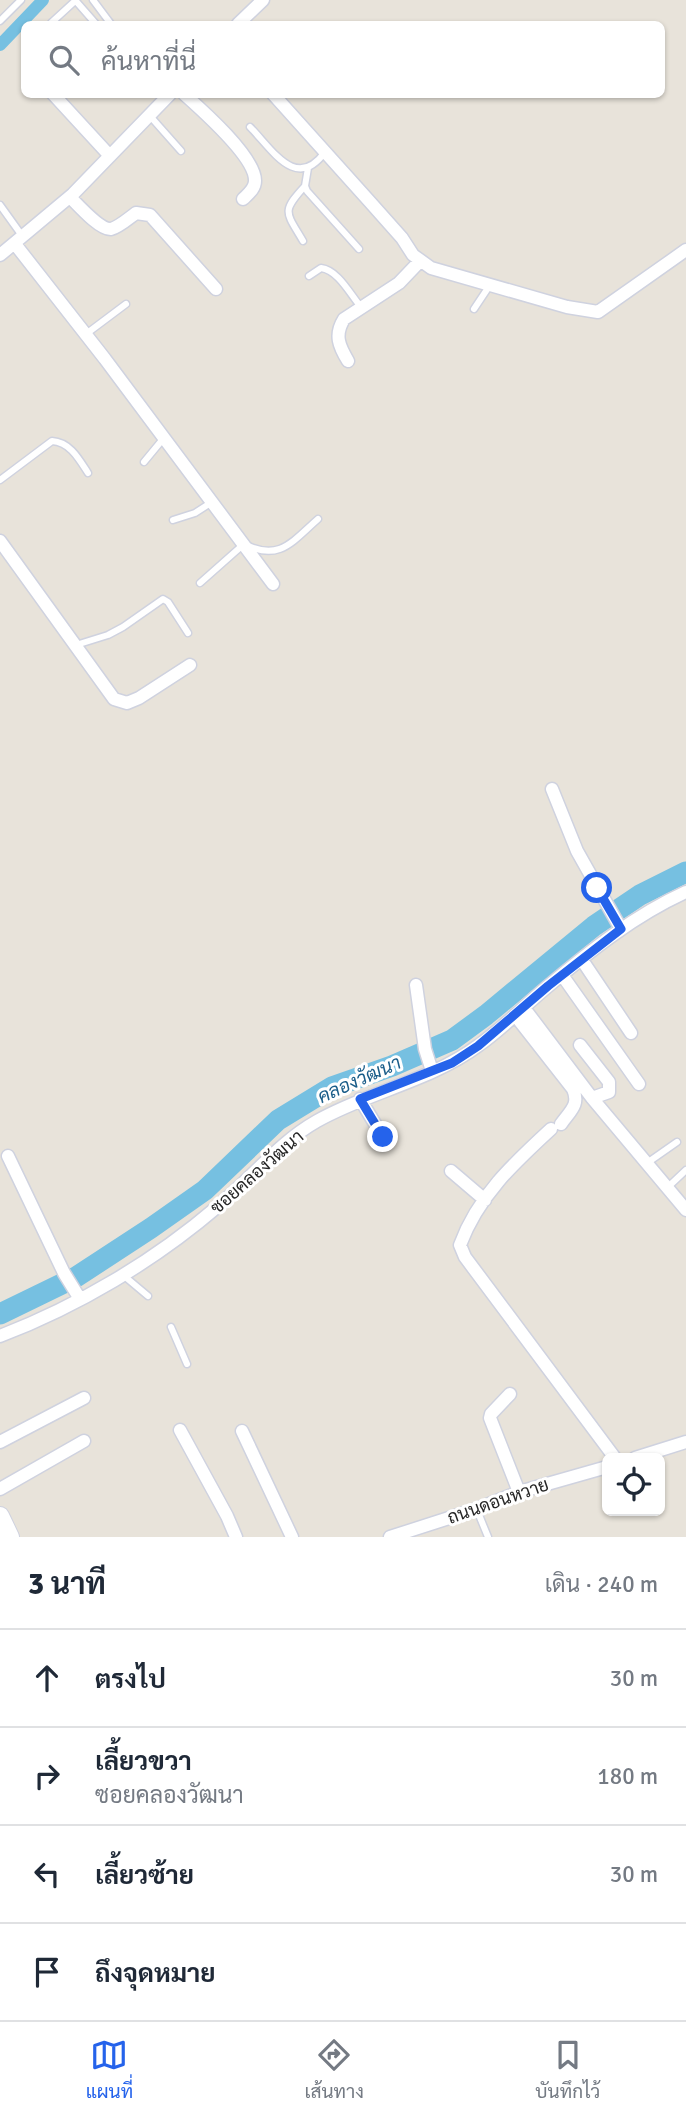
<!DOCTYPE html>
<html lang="th">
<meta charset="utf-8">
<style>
:root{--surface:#fff;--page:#f2f2f3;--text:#1f2937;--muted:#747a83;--line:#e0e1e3;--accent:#2563eb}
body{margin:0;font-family:Signika,Sarabun,sans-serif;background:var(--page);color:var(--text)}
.controls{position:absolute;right:21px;bottom:21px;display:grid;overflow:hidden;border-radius:10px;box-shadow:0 2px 5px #0004}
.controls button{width:63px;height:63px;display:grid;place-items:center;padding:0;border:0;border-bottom:2px solid var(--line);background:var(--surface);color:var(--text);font:35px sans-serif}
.stop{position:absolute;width:21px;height:21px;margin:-16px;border:5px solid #2563eb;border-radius:50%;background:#fff}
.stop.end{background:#2563eb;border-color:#fff;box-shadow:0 2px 7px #0008}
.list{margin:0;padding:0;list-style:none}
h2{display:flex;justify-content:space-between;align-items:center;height:91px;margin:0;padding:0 28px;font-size:30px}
h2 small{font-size:23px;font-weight:400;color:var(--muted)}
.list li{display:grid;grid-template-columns:46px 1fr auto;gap:21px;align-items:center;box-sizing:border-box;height:98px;padding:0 28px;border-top:2px solid var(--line)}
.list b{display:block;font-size:26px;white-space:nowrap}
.list p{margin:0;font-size:23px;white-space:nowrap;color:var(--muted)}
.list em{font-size:23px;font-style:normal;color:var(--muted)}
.icon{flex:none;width:38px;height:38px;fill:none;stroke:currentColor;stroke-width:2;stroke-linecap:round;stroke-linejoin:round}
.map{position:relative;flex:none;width:686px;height:1537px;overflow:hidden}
.search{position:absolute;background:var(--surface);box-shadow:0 2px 5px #0004;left:21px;right:21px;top:21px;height:77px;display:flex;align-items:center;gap:18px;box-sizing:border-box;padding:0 24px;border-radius:10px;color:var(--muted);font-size:26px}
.sheet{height:483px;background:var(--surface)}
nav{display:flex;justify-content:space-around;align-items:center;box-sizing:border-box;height:98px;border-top:2px solid var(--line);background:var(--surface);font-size:19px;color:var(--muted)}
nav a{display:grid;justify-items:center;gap:4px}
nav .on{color:var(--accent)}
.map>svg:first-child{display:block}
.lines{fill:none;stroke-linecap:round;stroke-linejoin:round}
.canal{stroke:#76c0e1;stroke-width:12}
.river{stroke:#76c0e1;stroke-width:21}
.service-casing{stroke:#cfd2df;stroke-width:9}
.minor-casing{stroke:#cfd2df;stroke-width:15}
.secondary-casing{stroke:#cfd2df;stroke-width:20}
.service{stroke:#fff;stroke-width:6}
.minor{stroke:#fff;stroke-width:12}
.secondary{stroke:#fff;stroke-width:18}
.route{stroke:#2563eb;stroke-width:9}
.labels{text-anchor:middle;stroke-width:6;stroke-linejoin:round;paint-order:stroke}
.street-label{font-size:18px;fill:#272727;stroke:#fff}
.water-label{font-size:19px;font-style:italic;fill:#1a5d89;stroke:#fff}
</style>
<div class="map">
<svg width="686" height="1537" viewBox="0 0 686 1537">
<rect width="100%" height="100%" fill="#e8e3da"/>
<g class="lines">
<!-- canal -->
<path class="canal" d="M0 45 43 0"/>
<!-- river -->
<path class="river" d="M0 1314 76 1277 151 1228 205 1190 278 1120 332 1087 392 1066 452 1040 486 1015 594 926 640 895 686 872"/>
<defs>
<path id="service" d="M75 0 96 24
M93 0 111 24
M0 21 21 0
M51 23 75 1
M150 116 181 151
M250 127C272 149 296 192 325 152
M308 168 305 186 307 191 359 249
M0 205 23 237
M303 241C286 212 281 212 305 186
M309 276 321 268C338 270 350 294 361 307
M474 309 490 285
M86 334 126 304
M144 462 163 439
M0 480 52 441C70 442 79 459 88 473
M173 520 195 513 212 502
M200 583 244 544C279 562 292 542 318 519
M76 645 108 635 123 627 163 599 168 602 188 633
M647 1163 677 1142
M668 1187 686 1170
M123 1275 148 1296
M171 1327 187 1364
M477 1510 488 1537"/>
<path id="minor" d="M238 24 263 0
M53 94 110 156
M184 94C202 110 256 158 255 181 255 189 248 194 243 199
M273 94 370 202 402 238 413 255 431 268 567 307 598 312 686 250
M70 197C78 205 100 230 111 229 119 227 129 218 136 213L150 215 216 289
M15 244 105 359 273 584
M0 255 73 194 170 94
M348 361C339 346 334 335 344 319L399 283 420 261
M0 541 114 699 127 703 139 698 190 665
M552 789 577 851 621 929
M582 960 631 1033
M562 975 639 1084
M416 985 425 1049 432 1071
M524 1008 592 1098 686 1210
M515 1015 573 1089C580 1105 570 1111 561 1124
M580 1045 609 1082V1092L592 1098
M360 1099 383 1137
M551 1129C514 1163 478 1196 460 1245L465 1257 615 1458
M8 1156 64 1273 80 1299
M451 1171 485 1200
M0 1336C78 1306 154 1261 217 1207 251 1179 278 1143 317 1121 368 1092 431 1081 479 1045 503 1028 524 1006 547 987 590 951 635 915 686 892
M510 1394 491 1414 490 1418 519 1492
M180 1430 227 1516 236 1537
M242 1431 292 1537
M0 1442 84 1398
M635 1458 686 1442
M0 1489 84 1441
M390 1537 477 1509 519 1492 607 1467"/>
<path id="secondary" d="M0 1516 10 1537"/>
</defs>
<!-- service casing -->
<use href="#service" class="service-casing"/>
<!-- minor casing -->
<use href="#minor" class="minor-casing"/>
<!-- secondary casing -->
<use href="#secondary" class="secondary-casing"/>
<!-- service -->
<use href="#service" class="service"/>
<!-- minor -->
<use href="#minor" class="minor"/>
<!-- secondary -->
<use href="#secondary" class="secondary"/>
</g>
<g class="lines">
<!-- route -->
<path class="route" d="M383 1137 360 1099 452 1063 478 1046 548 986 621 929 597 888"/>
</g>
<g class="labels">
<!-- street labels -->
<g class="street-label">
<text transform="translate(257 1172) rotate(-41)" y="6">ซอยคลองวัฒนา</text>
<text transform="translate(498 1501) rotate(-19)" y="6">ถนนดอนหวาย</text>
</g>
<!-- water labels -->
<g class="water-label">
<text transform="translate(359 1079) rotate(-24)" y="7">คลองวัฒนา</text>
</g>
</g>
</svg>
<div class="controls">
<button><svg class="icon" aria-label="locate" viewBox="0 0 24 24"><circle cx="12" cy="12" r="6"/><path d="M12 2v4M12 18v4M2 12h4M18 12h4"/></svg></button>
</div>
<div class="stop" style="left:597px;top:888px"></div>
<div class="stop end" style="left:383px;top:1137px"></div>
<div class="search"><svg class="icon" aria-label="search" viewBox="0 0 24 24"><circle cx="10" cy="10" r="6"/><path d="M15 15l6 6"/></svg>ค้นหาที่นี่</div>
</div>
<section class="sheet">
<h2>3 นาที<small>เดิน · 240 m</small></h2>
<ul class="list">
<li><svg class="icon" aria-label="ahead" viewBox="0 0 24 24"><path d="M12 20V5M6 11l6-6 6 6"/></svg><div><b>ตรงไป</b></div><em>30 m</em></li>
<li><svg class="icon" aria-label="right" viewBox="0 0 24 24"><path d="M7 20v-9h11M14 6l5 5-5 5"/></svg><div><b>เลี้ยวขวา</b><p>ซอยคลองวัฒนา</p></div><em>180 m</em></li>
<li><svg class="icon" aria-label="left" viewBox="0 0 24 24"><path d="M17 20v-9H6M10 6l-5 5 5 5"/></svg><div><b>เลี้ยวซ้าย</b></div><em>30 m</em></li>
<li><svg class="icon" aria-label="arrive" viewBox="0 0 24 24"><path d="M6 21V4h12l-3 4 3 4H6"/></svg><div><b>ถึงจุดหมาย</b></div></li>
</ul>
</section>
<nav>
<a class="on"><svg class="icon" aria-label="map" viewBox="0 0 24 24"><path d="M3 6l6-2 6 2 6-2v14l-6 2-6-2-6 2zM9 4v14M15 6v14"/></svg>แผนที่</a>
<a><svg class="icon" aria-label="directions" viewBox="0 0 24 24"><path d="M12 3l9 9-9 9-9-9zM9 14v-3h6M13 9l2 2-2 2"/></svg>เส้นทาง</a>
<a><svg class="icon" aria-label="saved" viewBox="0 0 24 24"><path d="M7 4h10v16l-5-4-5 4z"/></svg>บันทึกไว้</a>
</nav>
